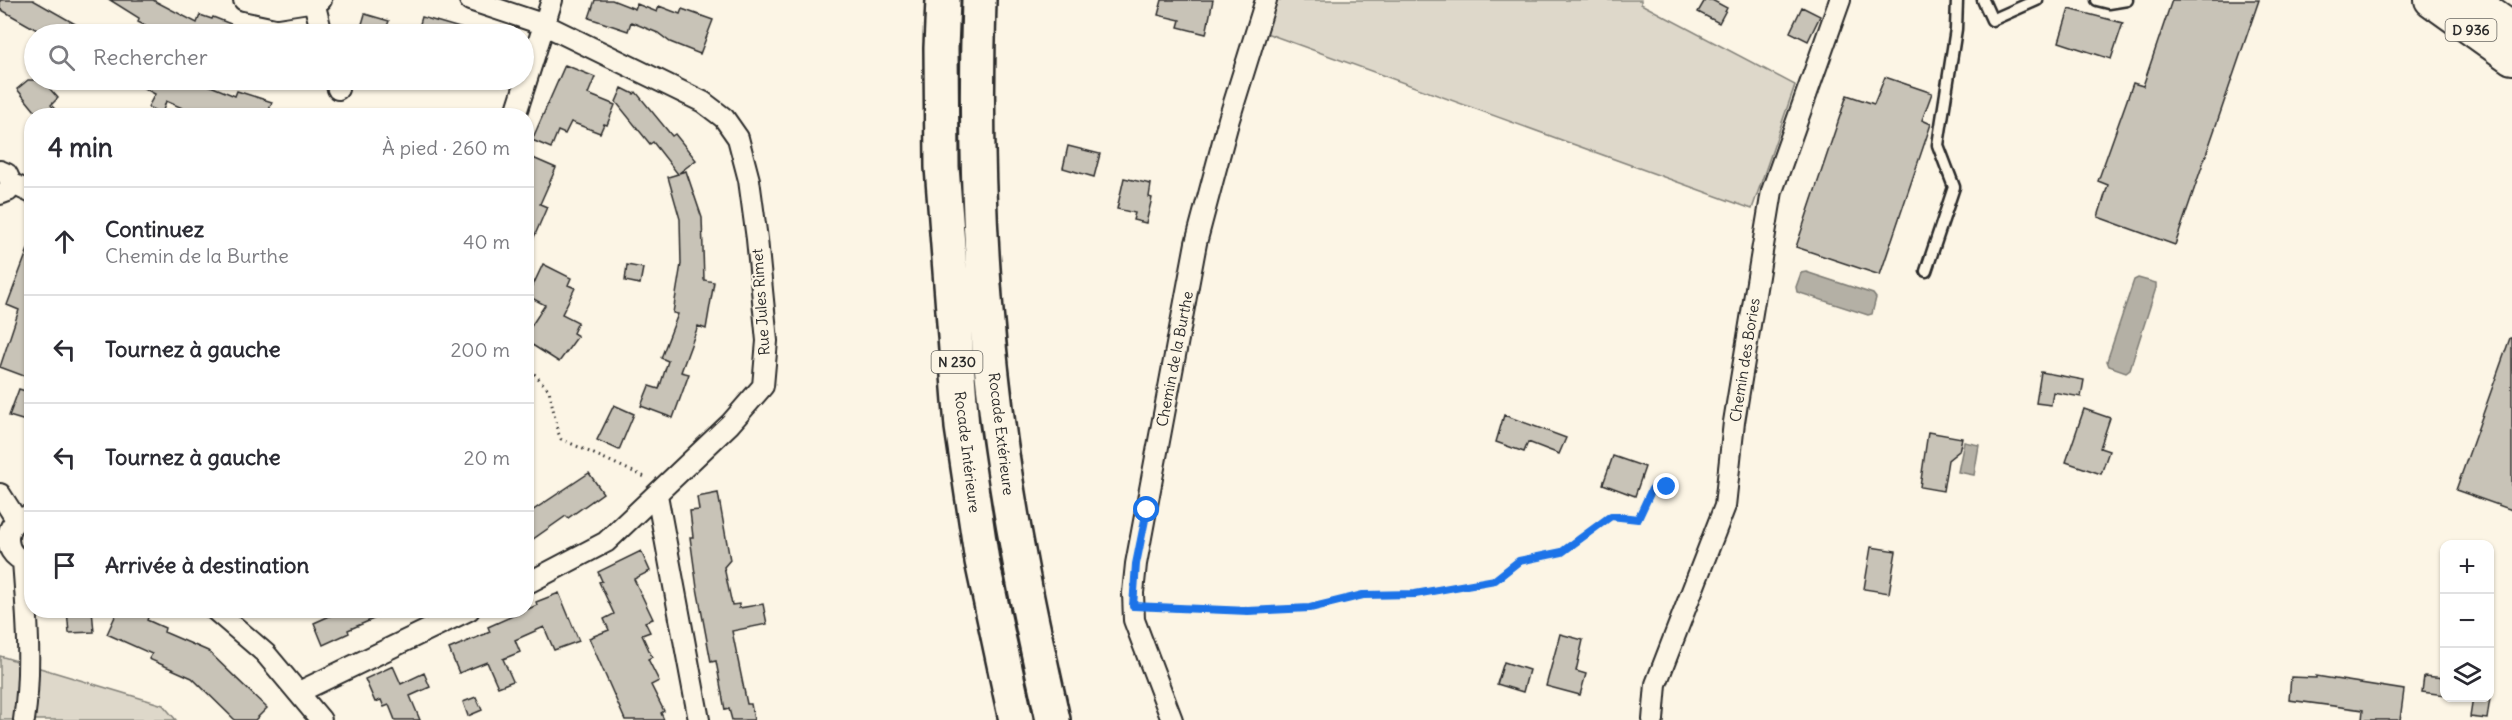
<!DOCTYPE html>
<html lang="fr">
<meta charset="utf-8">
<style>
:root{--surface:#fff;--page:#f7f7f7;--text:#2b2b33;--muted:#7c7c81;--line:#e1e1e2}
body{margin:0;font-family:Delius,sans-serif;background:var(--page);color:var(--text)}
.controls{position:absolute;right:18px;bottom:18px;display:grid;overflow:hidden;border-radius:12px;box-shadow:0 2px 4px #0004}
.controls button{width:54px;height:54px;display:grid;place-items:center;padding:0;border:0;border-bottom:2px solid var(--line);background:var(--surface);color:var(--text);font:30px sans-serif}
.stop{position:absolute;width:18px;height:18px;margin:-14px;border:4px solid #1a73e8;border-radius:50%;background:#fff}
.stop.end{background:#1a73e8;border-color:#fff;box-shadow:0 2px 6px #0008}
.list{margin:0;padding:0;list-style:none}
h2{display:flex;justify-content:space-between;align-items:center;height:78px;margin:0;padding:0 24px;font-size:26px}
h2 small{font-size:20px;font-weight:400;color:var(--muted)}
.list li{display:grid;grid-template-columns:39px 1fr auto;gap:18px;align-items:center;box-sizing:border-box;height:108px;padding:0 24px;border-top:2px solid var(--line)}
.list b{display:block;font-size:22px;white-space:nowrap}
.list p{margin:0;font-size:20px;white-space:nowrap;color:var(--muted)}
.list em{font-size:20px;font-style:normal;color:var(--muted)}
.icon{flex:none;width:33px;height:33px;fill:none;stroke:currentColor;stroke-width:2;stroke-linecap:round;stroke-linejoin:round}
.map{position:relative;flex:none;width:2512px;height:720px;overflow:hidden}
.search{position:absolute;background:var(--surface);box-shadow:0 2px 4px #0004;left:24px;top:24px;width:510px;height:66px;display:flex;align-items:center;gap:15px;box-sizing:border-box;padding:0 21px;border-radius:33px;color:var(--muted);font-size:22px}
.panel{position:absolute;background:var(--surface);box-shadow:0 2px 4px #0004;left:24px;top:108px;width:510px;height:510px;border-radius:24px}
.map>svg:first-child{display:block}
.green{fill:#ded8ca;stroke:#84827a;stroke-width:1.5}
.water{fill:#b4b0a5;stroke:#7d7b74;stroke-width:1.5}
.building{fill:#c8c3b7;stroke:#2b2b2b;stroke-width:1.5}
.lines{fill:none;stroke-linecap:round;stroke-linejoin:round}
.service-casing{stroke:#2b2b2b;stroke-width:15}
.minor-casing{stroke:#2b2b2b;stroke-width:24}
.primary-casing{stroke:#2b2b2b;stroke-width:36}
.trunk-casing{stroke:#2b2b2b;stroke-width:38}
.path{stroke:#2b2b2b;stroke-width:3;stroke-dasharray:1.5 4.5;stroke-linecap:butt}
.service{stroke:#fcf5e5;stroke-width:10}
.minor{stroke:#fcf5e5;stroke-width:20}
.primary{stroke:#fcf5e5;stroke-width:32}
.trunk{stroke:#fcf5e5;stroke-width:33}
.route{stroke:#1a73e8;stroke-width:8}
.labels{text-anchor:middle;stroke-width:4.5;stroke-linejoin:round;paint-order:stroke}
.shield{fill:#fcf5e5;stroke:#6a6863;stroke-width:1.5}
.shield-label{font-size:14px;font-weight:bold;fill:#2b2b2b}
.street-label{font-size:15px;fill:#2b2b2b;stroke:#fcf5e5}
</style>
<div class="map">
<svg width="2512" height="720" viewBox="0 0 2512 720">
<rect width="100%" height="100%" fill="#fcf5e5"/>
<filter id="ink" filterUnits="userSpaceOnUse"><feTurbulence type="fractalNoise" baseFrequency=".0167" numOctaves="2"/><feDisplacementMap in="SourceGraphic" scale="12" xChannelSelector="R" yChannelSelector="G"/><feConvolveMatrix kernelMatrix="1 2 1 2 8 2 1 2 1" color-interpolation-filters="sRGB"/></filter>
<g filter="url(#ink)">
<!-- green -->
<path class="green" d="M1277 0H1641V4L1795 85 1752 209 1266 33Z
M0 656 163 705 176 720H0Z"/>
<!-- water -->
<path class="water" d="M1806 272 1873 294 1876 298 1872 314 1868 315 1797 292 1796 287 1801 273Z
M2138 278 2156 283V288L2130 369 2126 372 2109 366 2107 361 2134 280Z
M1964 442 1979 445 1974 475 1958 472Z"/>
<!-- building -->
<path class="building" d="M0 0H33L93 34H44L0 9Z
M110 0H153L197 23 200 15 212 19 213 17 256 34H162L138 22 139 18Z
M595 0H612L635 9 637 4 657 12 659 6 680 14 682 9 713 20 700 54 670 42 658 33 631 22 628 31 589 18Z
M1162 0H1213L1206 34 1178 27 1180 20 1158 15Z
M1705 0H1712L1727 8 1719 23 1698 12Z
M2172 0H2259L2175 245 2098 217 2108 185 2098 181 2133 83 2143 86Z
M1802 7 1820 16 1808 41 1790 32Z
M2069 9 2123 23 2111 59 2059 42Z
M365 14 389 21 384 34H359Z
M422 17 470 31 469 34H417Z
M565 65 595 77 588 94 615 105 607 125 604 124 600 133 571 122 565 134 558 131 551 148 532 140Z
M1885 77 1932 93 1922 120 1931 124 1880 275 1796 247 1847 95 1874 104Z
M28 80H42L58 98 51 105 61 116H39L17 89Z
M129 80H196L235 96 237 91 272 102 267 116H228L212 109 209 116H201L166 101 162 114 148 107 155 94Z
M622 88 634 94 636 92 672 136 675 134 696 160 679 173 686 171 702 218 704 280 714 282 706 329 698 326 681 372 689 374 673 418 641 406 649 386 659 389 668 361 661 358 678 314 673 313 681 264 680 219 668 177 678 174 653 142 650 144 616 102Z
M1068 146 1100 154 1094 177 1063 168Z
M533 158 556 168 540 204 547 207 526 256V174Z
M1124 178 1151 184 1149 197 1152 198 1146 223 1133 220 1135 213 1117 209Z
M30 244H32V379L0 367 19 310 7 305Z
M543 264 571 278 568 285 575 288 562 314 578 322 573 333 578 336 559 362 526 341V334L545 305 528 296Z
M627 265 643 268 640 284 625 281Z
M2510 338H2512V510L2456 490Z
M2041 372 2084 380 2081 397 2053 392 2051 405 2036 403Z
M19 389 32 393V423L9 416Z
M614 405 634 414 619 450 597 440Z
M2084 409 2110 418 2100 448 2109 451 2101 474 2066 462Z
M1504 415 1566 438 1559 454 1528 442 1524 452 1496 442Z
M1928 432 1962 438 1959 451 1948 460 1943 491 1920 487Z
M1613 456 1645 467 1635 496 1603 484Z
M589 473 603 493 568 518 566 516 526 544V515Z
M718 493 730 560 724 567 732 605 739 604V608L763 604 767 624 732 631 747 704H751L754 720H732L729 709 725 710 716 661 711 662 697 588 690 537H693L690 511 699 510 697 497Z
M1871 547 1896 551 1889 593 1864 589Z
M641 551 650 571 634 579 653 619 645 622 650 632 642 635 652 657 648 659 659 681 651 685 664 711 661 713 664 720H625L589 638 609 630 604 619 614 614 599 582 602 581 598 572Z
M559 593 579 641 554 650 544 627 515 640 520 652 503 659 513 681 498 687 487 662 459 673 449 649 490 632 488 627 526 610 537 605 536 602Z
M67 610H92L94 632 69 633Z
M118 610H151L147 620 165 628 164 632 208 651 267 708 255 720H235L192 678 149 659 152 654 107 634Z
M343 610H394L348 630 349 633 323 645 314 623Z
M1560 634 1583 640 1576 671 1586 674 1580 695 1546 686Z
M1504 662 1529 670 1523 692 1497 684Z
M393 666 401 684 424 673 430 687 410 696 420 720H395L389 705 384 707 381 700 375 702 365 679Z
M2316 676 2404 690 2400 720H2362L2363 710 2289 700 2291 677 2316 678Z
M2424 676 2445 678V695L2422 692Z
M476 697 482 710 468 716 463 702Z
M2473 698H2490L2487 719 2470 717Z"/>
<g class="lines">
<defs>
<path id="service" d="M1983 0 1992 20 2037 0
M2097 0 2109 3 2127 0
M1926 271 1954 187 1938 145 1956 29 1957 0"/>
<path id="minor" d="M244 0 277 7 321 0
M470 0 545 25 703 102 724 118 738 138 749 180 757 239 767 341 763 386 730 424 606 542 526 584
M314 2 322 34
M335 80 338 89
M515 116 552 0
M0 171 7 174 11 183 8 191 0 194
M11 183 32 193
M0 494 16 519
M657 495 699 720
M32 516C0 516 0 561 32 562
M23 561C27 615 32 667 24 720
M215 610 265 653 321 720
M299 692 469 610
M1172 720 1134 620 1133 593 1136 564 1196 243 1229 119 1266 0
M1653 720 1656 684 1725 506 1734 422 1772 191 1840 0"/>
<path id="primary" d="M2431 0 2512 58
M2471 0 2512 29"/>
<path id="trunk" d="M943 0 941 48 942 167 962 427 982 561 1016 720
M979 0C973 183 984 371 1018 551 1028 608 1041 664 1053 720"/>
</defs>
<!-- service casing -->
<use href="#service" class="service-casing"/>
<!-- minor casing -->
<use href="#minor" class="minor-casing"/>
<!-- primary casing -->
<use href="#primary" class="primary-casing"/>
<!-- trunk casing -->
<use href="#trunk" class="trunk-casing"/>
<!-- path -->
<path class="path" d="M526 365 549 390 558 432 561 439 647 478
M1150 608 1248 611 1310 608 1363 595 1415 594 1495 580 1519 561 1562 552 1611 516 1638 519 1652 489 1667 487"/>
<!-- service -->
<use href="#service" class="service"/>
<!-- minor -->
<use href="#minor" class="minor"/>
<!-- primary -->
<use href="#primary" class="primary"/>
<!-- trunk -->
<use href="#trunk" class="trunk"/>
</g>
</g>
<g class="lines" filter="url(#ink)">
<!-- route -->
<path class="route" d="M1147 510 1136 564 1133 606 1248 611 1310 608 1363 595 1415 594 1495 580 1519 561 1562 552 1611 516 1638 519 1652 489 1667 487"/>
</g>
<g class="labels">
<!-- shield labels -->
<g class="shield">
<rect x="2445.5" y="19" width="51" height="22" rx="4.5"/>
<rect x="931.5" y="351" width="51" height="22" rx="4.5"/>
</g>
<g class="shield-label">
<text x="2471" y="35">D 936</text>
<text x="957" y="367">N 230</text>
</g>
<!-- street labels -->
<g class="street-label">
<text transform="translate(761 302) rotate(-94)" y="5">Rue Jules Rimet</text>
<text transform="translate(1175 359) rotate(-79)" y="5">Chemin de la Burthe</text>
<text transform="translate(1745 360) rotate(-81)" y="5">Chemin des Bories</text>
<text transform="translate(1001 434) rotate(83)" y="5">Rocade Extérieure</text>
<text transform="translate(967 452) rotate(83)" y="5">Rocade Intérieure</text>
</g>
</g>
</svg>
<div class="controls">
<button>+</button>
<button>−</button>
<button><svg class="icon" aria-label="layers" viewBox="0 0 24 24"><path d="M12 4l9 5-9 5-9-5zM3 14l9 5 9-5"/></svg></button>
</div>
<div class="stop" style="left:1147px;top:510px"></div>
<div class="stop end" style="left:1667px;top:487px"></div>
<div class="search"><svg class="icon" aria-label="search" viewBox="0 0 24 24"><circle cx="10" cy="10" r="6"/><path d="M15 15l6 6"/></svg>Rechercher</div>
<section class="panel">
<h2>4 min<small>À pied · 260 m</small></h2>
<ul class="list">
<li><svg class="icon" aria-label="ahead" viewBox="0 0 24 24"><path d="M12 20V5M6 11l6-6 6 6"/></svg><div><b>Continuez</b><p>Chemin de la Burthe</p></div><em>40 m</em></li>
<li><svg class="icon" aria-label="left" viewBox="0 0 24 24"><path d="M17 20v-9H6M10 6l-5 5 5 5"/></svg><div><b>Tournez à gauche</b></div><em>200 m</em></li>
<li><svg class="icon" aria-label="left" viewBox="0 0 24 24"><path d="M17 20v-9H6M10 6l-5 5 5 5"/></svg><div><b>Tournez à gauche</b></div><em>20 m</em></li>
<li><svg class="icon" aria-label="arrive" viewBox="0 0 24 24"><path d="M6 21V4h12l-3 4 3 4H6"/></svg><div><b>Arrivée à destination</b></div></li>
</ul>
</section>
</div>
